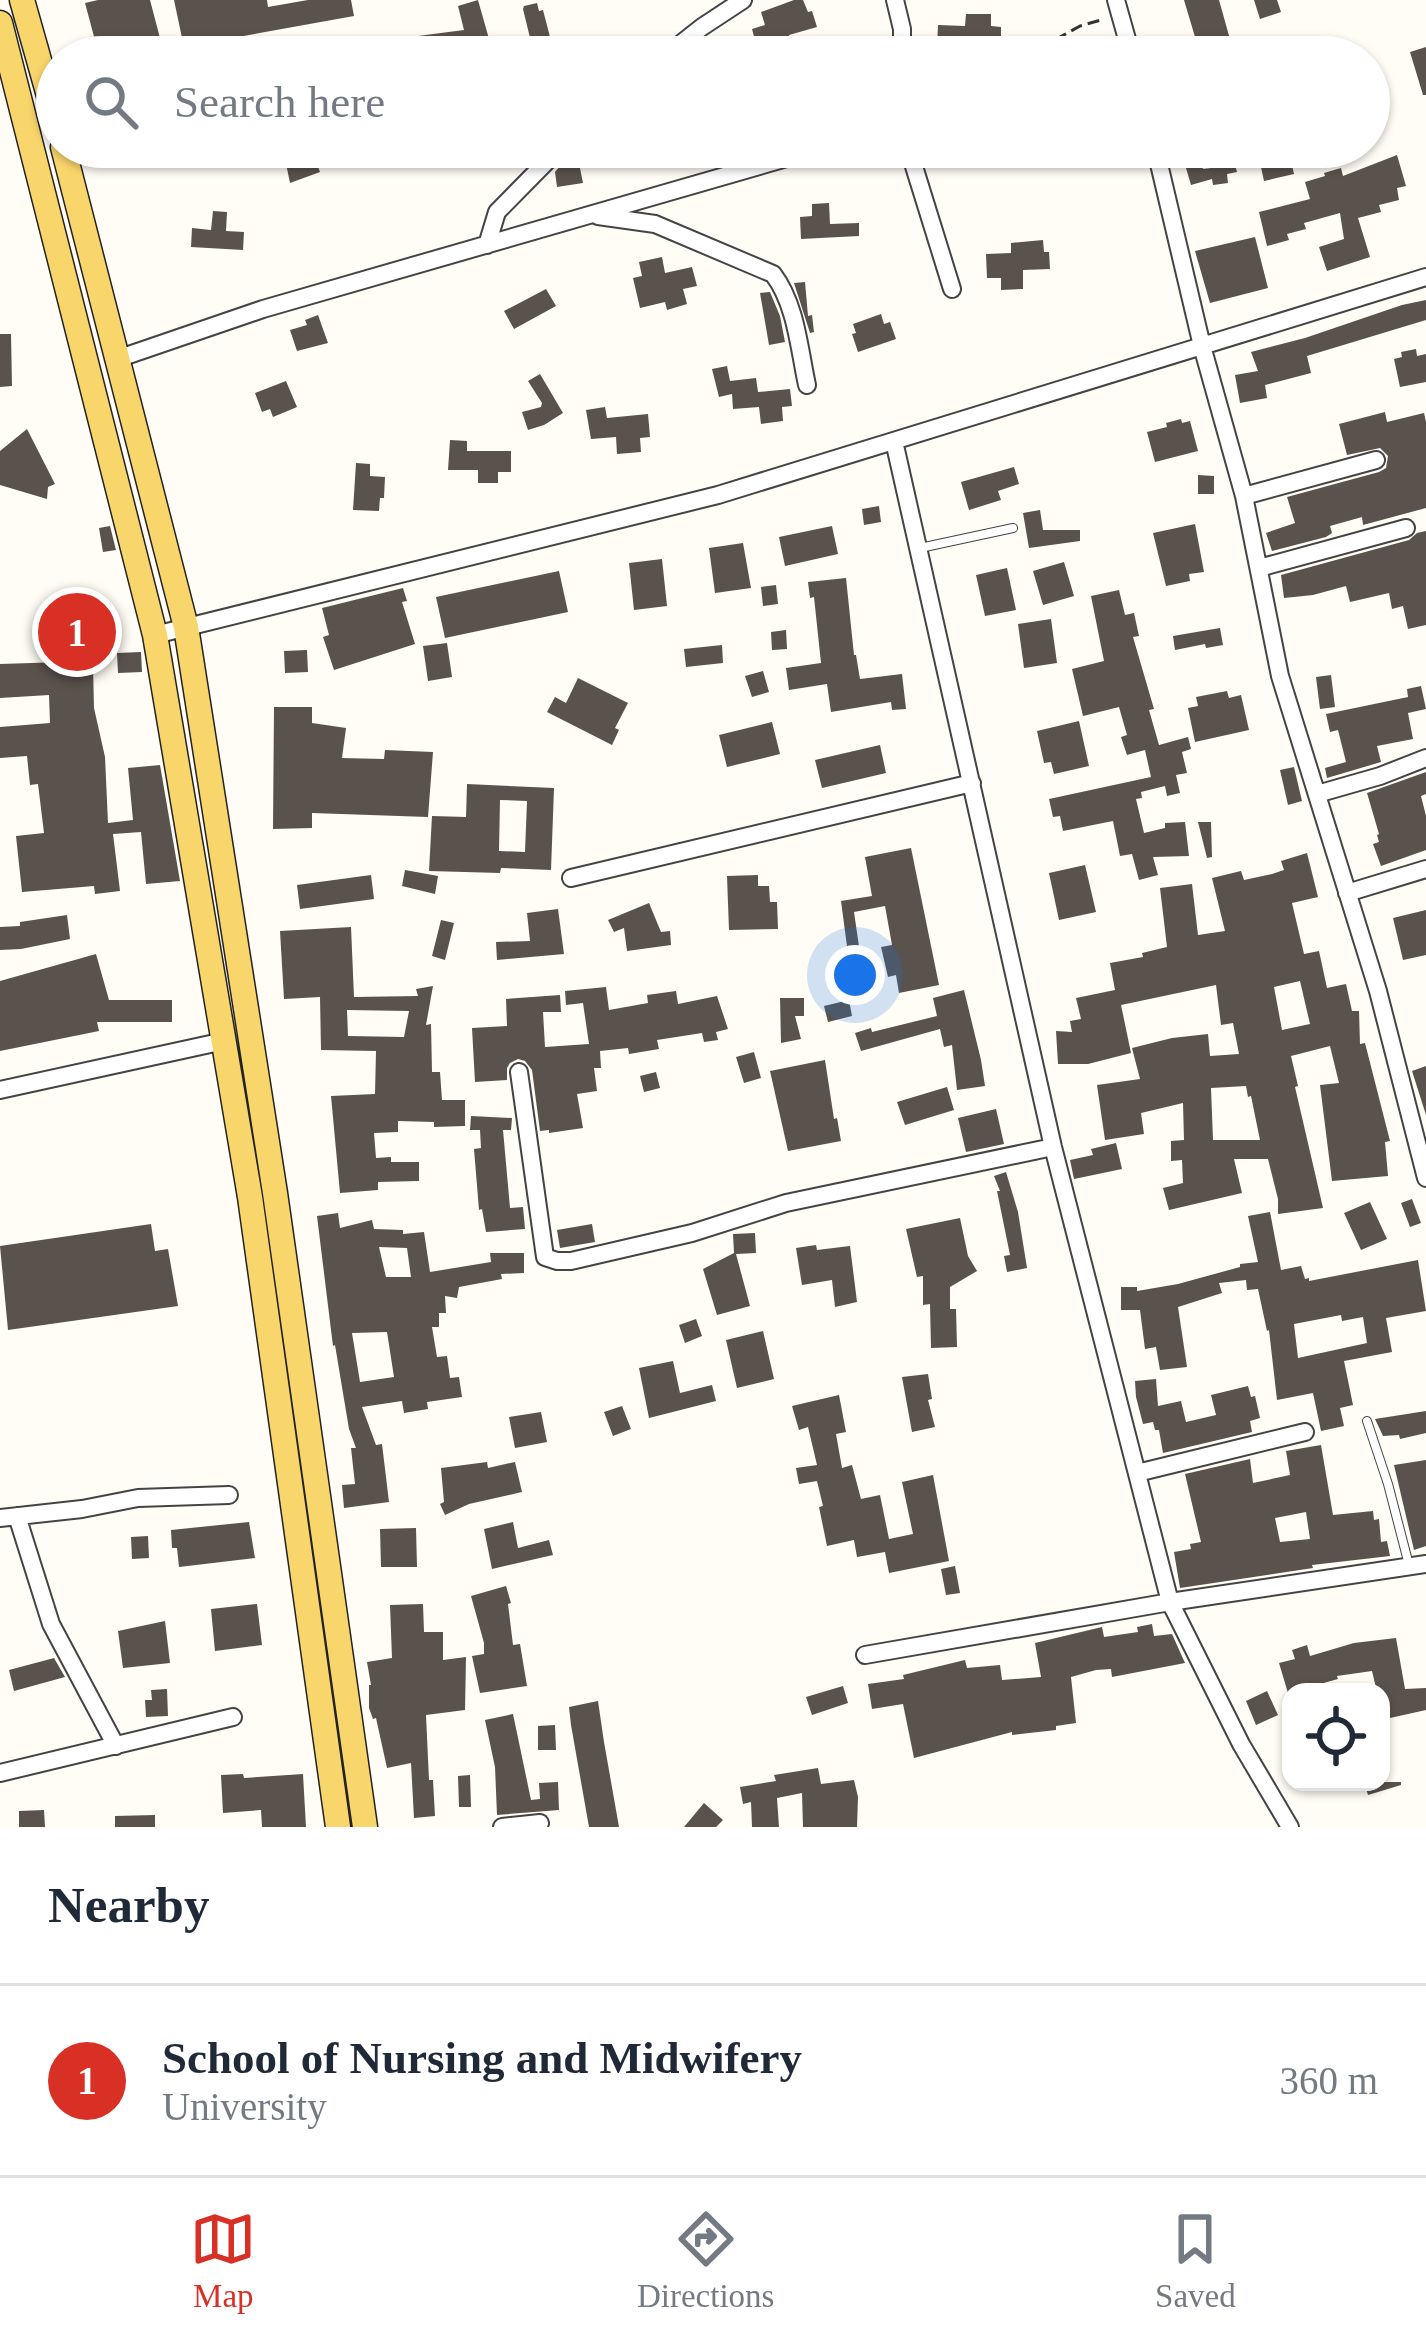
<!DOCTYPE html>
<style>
:root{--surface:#fff;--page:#f2f2f3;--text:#1f2937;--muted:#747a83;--line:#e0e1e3;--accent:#d93025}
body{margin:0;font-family:Georgia,serif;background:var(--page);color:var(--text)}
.controls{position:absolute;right:36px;bottom:36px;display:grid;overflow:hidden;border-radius:24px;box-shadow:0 3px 9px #0004}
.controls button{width:108px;height:108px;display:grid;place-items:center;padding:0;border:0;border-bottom:3px solid var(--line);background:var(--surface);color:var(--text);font:60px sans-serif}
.you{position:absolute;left:855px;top:975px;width:42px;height:42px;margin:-30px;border:9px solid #fff;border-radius:50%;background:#1a73e8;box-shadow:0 0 0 18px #1a73e833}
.badge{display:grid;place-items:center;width:78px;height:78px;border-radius:50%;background:var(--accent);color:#fff;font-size:39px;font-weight:700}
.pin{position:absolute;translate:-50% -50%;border:6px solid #fff;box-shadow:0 3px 12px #0006}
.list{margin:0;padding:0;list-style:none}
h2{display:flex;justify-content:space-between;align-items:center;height:156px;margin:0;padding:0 48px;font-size:51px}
h2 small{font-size:39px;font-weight:400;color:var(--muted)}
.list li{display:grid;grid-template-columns:78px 1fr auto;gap:36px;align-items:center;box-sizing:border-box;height:192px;padding:0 48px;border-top:3px solid var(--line)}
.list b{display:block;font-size:45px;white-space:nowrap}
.list p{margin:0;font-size:39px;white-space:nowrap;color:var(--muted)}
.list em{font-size:39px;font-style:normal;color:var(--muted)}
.icon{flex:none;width:66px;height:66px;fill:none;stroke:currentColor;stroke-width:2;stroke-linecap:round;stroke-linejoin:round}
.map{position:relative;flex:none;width:1426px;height:1827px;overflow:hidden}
.search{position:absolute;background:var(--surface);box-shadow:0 3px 9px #0004;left:36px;right:36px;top:36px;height:132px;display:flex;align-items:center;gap:30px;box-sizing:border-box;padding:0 42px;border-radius:66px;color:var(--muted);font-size:45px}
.sheet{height:348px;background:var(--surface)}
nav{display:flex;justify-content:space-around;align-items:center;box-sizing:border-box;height:168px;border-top:3px solid var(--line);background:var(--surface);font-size:33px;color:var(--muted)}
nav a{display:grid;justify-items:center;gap:6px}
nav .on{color:var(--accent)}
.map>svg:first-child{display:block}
.building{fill:#5a524d;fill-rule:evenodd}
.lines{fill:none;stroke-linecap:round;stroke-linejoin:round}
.service-casing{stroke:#444;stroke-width:10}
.minor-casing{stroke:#444;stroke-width:20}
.primary-casing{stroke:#222;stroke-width:27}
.path{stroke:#333;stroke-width:3;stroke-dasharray:12 6;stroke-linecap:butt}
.service{stroke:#fff;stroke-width:8}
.minor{stroke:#fff;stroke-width:16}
.primary{stroke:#f9d66b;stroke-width:24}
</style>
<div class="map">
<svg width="1426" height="1827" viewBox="0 0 1426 1827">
<rect width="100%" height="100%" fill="#fffdf5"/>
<!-- building -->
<path class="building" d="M98 0H150L165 57H63L62 54 96 44 85 3Z
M174 0H267L268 7 308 0H351L354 16 216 41 217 46 185 52Z
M478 0 493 53 481 57H472L471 52 435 57H361V49L396 45 395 39 464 30 458 6Z
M794 0H803L808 12 812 11 817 27 789 35 794 53 772 57 769 45 757 48 752 29 765 25 761 12Z
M1184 0H1219L1235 57H1201Z
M1254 0H1277L1281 12 1260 19Z
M537 3 539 11 543 10 550 37 531 42 523 9 524 6Z
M966 14H991V26L1001 27V45L974 44V57H949L950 48H937L938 25 965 26Z
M1426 47V95H1423L1410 52Z
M293 147H311L320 172 290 183 283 149Z
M974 147H998V166H974Z
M1262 147H1288L1294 174 1264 181 1259 158 1264 156Z
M1397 155 1406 186 1397 188 1399 200 1379 205 1381 212 1358 218 1370 257 1327 271 1319 247 1344 239 1340 213 1304 223 1306 229 1287 234 1289 240 1267 246 1259 212 1310 199 1305 182 1325 176 1324 173 1341 168 1343 176Z
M579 163 583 183 557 187 555 172 560 166Z
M1201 163 1203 169 1235 165 1237 172 1227 174 1228 183 1213 185 1212 179 1191 185 1186 168Z
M829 203 830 224 859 223V236L801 239 800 217 812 216V204Z
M213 211 227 212 226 231 244 232 243 250 191 247 192 228 211 230Z
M1255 237 1268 288 1210 303 1195 251Z
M1043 240 1044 252H1049L1050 269 1023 270V289L1001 290V278H987L986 254 1011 253V243Z
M662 257 665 273 692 267 697 286 683 289 687 304 667 310 665 302 640 308 633 278 642 276 639 262Z
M805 282 808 316 812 315 814 332 810 333 794 283Z
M546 289 556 306 514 329 504 311Z
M770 292 780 316 785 342 769 345 760 293Z
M1426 300V320L1307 356 1311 373 1265 385 1267 398 1240 403 1235 375 1258 371 1251 352 1305 338 1402 305Z
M881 314 884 324 890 322 896 339 858 352 852 334 856 333 853 324Z
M318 315 328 343 297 351 290 330 307 325 305 320Z
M0 334H11L12 386 0 387Z
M1416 349 1417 356 1426 354V382L1400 387 1394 359 1402 357 1401 352Z
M727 366 730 381 756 378 758 392 790 389 792 406 782 407 783 421 761 424 759 407 733 409 732 394 719 397 712 369Z
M540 374 563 413 544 425 528 430 522 412 541 407 542 403 528 381Z
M286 381 297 407 273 417 270 409 262 412 255 393Z
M605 407 607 418 648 414 650 437 640 438 641 452 617 454 616 437 591 439 586 410Z
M1385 412 1387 422 1424 413 1426 422V508L1363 525 1362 517 1330 526 1332 533 1326 537 1272 551 1266 533 1295 523 1287 497 1379 472 1386 468 1388 456 1380 448 1347 455 1339 424Z
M1181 419 1182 423 1190 421 1198 451 1155 462 1147 432 1167 427 1166 423Z
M27 429 55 484 48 487 47 499 0 485V451Z
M450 440 467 441V451H511V472H498V483H478V470H448Z
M356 463 370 464V476L385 477 384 498H380L379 511 353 510Z
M1014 467 1019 484 998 491 1001 500 969 510 961 482Z
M1198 475 1214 476V494H1198Z
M879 506 881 522 864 525 862 509Z
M1040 510 1043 530H1080V541L1029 548 1023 513Z
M1195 524 1204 572 1189 574 1190 581 1166 586 1153 533Z
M110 526 116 550 103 552 99 528Z
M832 526 838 554 785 566 779 537Z
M1426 531V625L1408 629 1403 606 1392 609 1389 593 1350 602 1346 586 1313 595 1284 598 1281 575 1409 540 1417 533Z
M743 543 751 588 715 593 709 548Z
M662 559 667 606 634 610 629 563Z
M1064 562 1074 596 1043 605 1033 571Z
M1007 568 1016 610 985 616 976 575Z
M559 571 568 612 445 638 436 597Z
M846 578 854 655H856L860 679 902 674 906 709 892 710 891 702 831 712 827 684 789 690 786 668 821 663 814 597 810 598 808 582Z
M776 585 778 604 763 606 761 587Z
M403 588 407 601 402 602 415 644 334 670 323 637 329 635 322 608Z
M1119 590 1125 615 1134 613 1139 636 1133 637 1154 709 1149 710 1159 745 1188 737 1191 749 1182 752 1187 773 1176 775 1180 793 1167 796 1165 786 1141 792 1142 798 1136 799 1144 833 1165 828V823L1185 822 1189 856 1153 857 1158 875 1139 880 1132 854 1120 856 1113 821 1063 831 1060 816 1053 817 1049 799 1151 777 1145 750 1127 755 1121 737 1127 735 1119 707 1083 716 1072 669 1104 661 1091 596Z
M1051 619 1057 663 1024 668 1018 624Z
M1220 628 1223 645 1206 648 1205 644 1175 650 1173 636Z
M786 630 787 649 772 650 771 632Z
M447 643 452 677 428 681 423 646Z
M722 645 723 663 686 667 684 649Z
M307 650 308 672 285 673 284 651Z
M141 652 142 672 118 673 117 653Z
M63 662V666L93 665 94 708 105 757 108 823 133 820 128 768 160 765 180 881 146 884 141 832 113 834 120 891 95 894 94 886 22 892 16 836 44 833 38 784 30 785 27 756 0 758V727L50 723 49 695 0 698V664Z
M763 671 769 692 752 697 745 676Z
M1331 675 1335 707 1320 709 1316 677Z
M578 678 628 703 615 728 619 730 612 745 547 712 555 697 566 703Z
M1421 686 1426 709 1408 713 1413 739 1377 746 1381 762 1327 778 1325 768 1346 762 1338 730 1330 732 1326 714 1408 697 1407 689Z
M1227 691 1229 698 1241 695 1249 730 1195 742 1188 708 1198 706 1196 697Z
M274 707H312V723L346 728 342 758 384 759 385 750 433 752 428 817 312 813V828L273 829Z
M1079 721 1089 766 1054 774 1051 762 1044 763 1037 731Z
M772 722 780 754 727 767 719 735Z
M880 745 886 773 822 788 815 760Z
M1294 767 1302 801 1288 805 1280 770Z
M1426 772V794L1421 796 1426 816V850L1381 866 1373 844 1379 842 1377 835 1379 834 1367 793Z
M467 784 554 788 551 870 501 868 500 873 429 871 432 816 466 817ZM500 800 527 801 525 852 499 851Z
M1198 822H1211L1212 857 1207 858Z
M911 848 939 985 899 993 896 975 888 977 881 947 892 945 885 906 854 912 862 967 850 969 841 901 872 896 865 857Z
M1307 853 1318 897 1292 903 1304 954 1319 951 1327 988 1346 984 1352 1011H1359L1360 1044 1365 1043 1390 1141 1385 1142 1388 1176 1332 1181 1320 1085 1339 1083 1330 1046 1291 1056 1298 1086 1295 1087 1323 1208 1278 1214V1199L1268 1159H1234L1242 1193 1169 1210 1163 1188 1183 1183 1182 1160 1171 1161V1141L1184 1140 1183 1103 1141 1113 1144 1134 1105 1140 1097 1085 1140 1079 1132 1048 1172 1038 1208 1034 1210 1056 1239 1054 1233 1023 1221 1025 1216 985 1121 1005 1131 1053 1088 1064H1058L1056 1031 1072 1032 1070 1021 1081 1019 1076 998 1115 990 1110 963 1143 957 1142 953 1167 947 1160 888 1192 884 1198 935 1225 931 1212 878 1241 871 1244 880 1272 874 1284 870 1281 861ZM1300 981 1310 1024 1282 1030 1274 987ZM1246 1086 1248 1097 1251 1096 1260 1140H1213L1211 1088Z
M1085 865 1096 912 1059 920 1049 873Z
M405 870 438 876 435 894 402 886Z
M371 875 374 899 300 909 297 885Z
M758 875V886H769L770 902H777L778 929 729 930 727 876Z
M649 903 661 932 670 931 671 945 627 951 624 928 614 932 608 920Z
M558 909 564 954 497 960 496 942 530 941 527 913Z
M1426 910V955L1403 960 1393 918Z
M67 915 70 939 21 949 0 950V927L20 926V922Z
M441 920 454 923 445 960 432 956Z
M351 927 354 997 418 996 416 989 433 986 426 1025 431 1024 432 1072H440L442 1100H465V1126L434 1127V1122L398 1121V1132L374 1133 376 1158 391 1157V1162H419V1181L378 1182V1190L340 1193 331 1096 375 1094 376 1051 321 1050 320 997 284 999 280 931ZM347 1010 409 1011 404 1037 348 1036Z
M96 954 109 1000H172V1022H97L99 1031 0 1051V981Z
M606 987 609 1010 648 1003 647 995 676 991 678 1004 717 996 728 1029 716 1032 718 1040 704 1042 702 1033 657 1040 659 1049 629 1054 628 1048 600 1051 601 1068H594L597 1091 577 1094 583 1128 549 1133V1130L540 1131 532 1070 525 1061 518 1059 510 1063 507 1068V1080L475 1082 472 1028 507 1026 506 999 560 995 561 1012H543L545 1047 589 1044 583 1003 566 1005 565 991Z
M964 990 981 1060 985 1086 957 1090 952 1045 944 1047 940 1029 861 1051 855 1033 871 1028 872 1032 937 1016 933 998Z
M780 998H804V1016H795L801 1039 781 1043Z
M849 1000 852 1016 828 1022 824 1006Z
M754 1052 761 1078 744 1083 736 1057Z
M825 1060 834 1119 837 1118 841 1141 788 1151 770 1071Z
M1426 1066V1115L1412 1071Z
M656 1072 660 1088 644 1092 640 1076Z
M947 1087 954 1110 905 1125 897 1102Z
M996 1109 1004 1144 966 1152 958 1118Z
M471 1116 512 1118 511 1130H503L510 1208 523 1207 525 1229 486 1232 482 1209 479 1210 474 1149 481 1148 480 1130H470Z
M1116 1143 1122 1169 1074 1179 1070 1160 1093 1155 1091 1149Z
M1006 1172 1018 1212 1027 1268 1007 1272 1004 1256 1010 1255 997 1191H1000L994 1176Z
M1412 1199 1421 1223 1410 1227 1401 1203Z
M1370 1202 1387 1239 1361 1250 1344 1213Z
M1270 1212 1281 1270 1301 1266 1305 1279 1309 1278V1281L1418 1260 1426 1311 1386 1318 1392 1352 1344 1361 1353 1405 1340 1408 1344 1426 1321 1431 1313 1393 1277 1400 1269 1330 1267 1331 1258 1289 1247 1290 1246 1280 1219 1283 1222 1293 1178 1307 1187 1367 1160 1370 1156 1347 1145 1349 1140 1310H1121V1287H1137V1291L1178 1284 1240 1267V1264L1258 1262 1248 1216ZM1341 1315 1342 1321 1363 1317 1367 1343 1298 1358 1294 1324Z
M338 1213 340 1228 372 1220 374 1229 403 1230V1234L424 1232 430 1272 491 1262 490 1253H524V1273L501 1274 502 1279 459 1287 457 1298 445 1296 446 1313H439V1327H432L437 1357 447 1356 450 1378 459 1377 462 1397 427 1402 428 1409 404 1413 402 1401 362 1407 376 1445 382 1444 389 1502 344 1508 342 1485 355 1484 351 1448H356L349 1429 335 1345 333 1346 317 1216ZM379 1247 407 1248 411 1277H386ZM387 1332 394 1377 360 1382 352 1333Z
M960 1218 968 1256 977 1271 950 1287V1309H956L957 1347 931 1348 930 1304 923 1305V1276L917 1277 906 1229Z
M151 1224 155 1251 168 1249 178 1306 8 1330 0 1246Z
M592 1224 595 1242 560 1248 557 1230Z
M755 1233 756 1253 736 1254 750 1306 717 1315 703 1269 734 1253 733 1234Z
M816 1245 817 1250 850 1246 857 1302 835 1307 832 1280 802 1285 796 1248Z
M696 1319 702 1336 685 1343 679 1325Z
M763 1331 774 1379 737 1388 726 1340Z
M673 1361 680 1393 712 1385 716 1401 649 1418 639 1368Z
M928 1374 932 1399 928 1400 935 1427 912 1432 902 1377Z
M1156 1379 1158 1406 1181 1401 1186 1422 1216 1415 1211 1395 1248 1386 1251 1397 1255 1396 1260 1418 1250 1421 1252 1432 1163 1453 1159 1430H1155L1153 1422 1143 1424 1136 1397 1135 1381Z
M839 1395 846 1432 836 1434 842 1468 852 1465 861 1499 880 1495 889 1539 913 1534 902 1482 933 1475 949 1561 889 1573 885 1552 857 1557 854 1540 827 1546 819 1507 823 1506 817 1481 799 1484 796 1468 817 1465 808 1427 799 1430 792 1406Z
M622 1406 631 1429 613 1436 604 1412Z
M1426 1411V1433L1400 1439 1399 1435 1383 1436 1375 1419Z
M541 1412 547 1442 515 1448 509 1417Z
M1321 1445 1333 1515 1373 1511 1374 1520 1379 1519 1381 1542 1387 1541 1390 1556 1312 1565 1313 1568 1180 1588 1174 1552 1191 1549 1190 1544 1201 1542 1185 1474 1250 1459 1253 1483 1290 1475 1286 1451ZM1306 1512 1310 1539 1280 1542 1275 1518Z
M1426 1460V1546L1414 1550 1394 1465Z
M487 1462 488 1468 515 1462 522 1492 469 1504 445 1515 440 1504 444 1502 441 1468Z
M249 1522 255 1558 179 1567 177 1548H172L171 1530Z
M513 1522 518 1548 549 1540 553 1555 492 1569 484 1529Z
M416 1528 417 1567H381L380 1529Z
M148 1536 149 1558 132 1559 131 1537Z
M955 1566 960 1593 946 1595 941 1569Z
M506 1586 511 1603 508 1604 513 1645 520 1644 527 1686 480 1693 472 1656 484 1654V1643L471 1596Z
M257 1604 262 1645 215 1651 211 1609Z
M423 1604 424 1632H443V1660L466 1657 465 1710 426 1715 429 1780H433L435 1816 414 1818 411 1763 387 1768 376 1718 373 1719 369 1708V1685H371L367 1662 392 1658 390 1605Z
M165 1621 170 1663 123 1668 118 1631Z
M1152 1624 1154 1636 1172 1634 1185 1663 1112 1677 1111 1669 1096 1670 1071 1677 1076 1723 1056 1726V1730L1012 1735V1732L914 1758 903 1704 872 1709 868 1684 904 1679 903 1675 965 1660 967 1668 1000 1665 1002 1680 1041 1677 1035 1643 1102 1627 1104 1637 1138 1632 1137 1627Z
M1396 1638 1405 1689 1426 1688V1710L1381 1720V1692H1377L1372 1671 1337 1676 1338 1679 1288 1693 1279 1663 1295 1659 1292 1650 1307 1645 1310 1656 1354 1643Z
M54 1658 65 1677 14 1691 9 1670Z
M843 1686 848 1703 812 1715 806 1697Z
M167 1689 168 1716 146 1717 145 1700H152L151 1690Z
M1267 1691 1278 1715 1256 1725 1246 1701Z
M598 1701 604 1742 619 1827H589L571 1725 569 1707Z
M513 1714 531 1800 540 1799 539 1783 558 1782 559 1810 497 1815 495 1767 485 1720Z
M555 1725 556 1750H538V1726Z
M818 1768 821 1784 854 1780 858 1797 857 1827H803L802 1793 777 1798 779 1827H752L751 1802 743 1804 740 1787 776 1781 774 1775Z
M243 1774 244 1778 303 1774 306 1827H262L261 1810 223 1813 221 1775Z
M470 1775 471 1807H459L458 1776Z
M1364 1782H1401V1785L1368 1795Z
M704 1803 723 1820 716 1827H684Z
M44 1810 45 1827H19V1811Z
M155 1815V1827H115V1816Z"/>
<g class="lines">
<defs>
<path id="service" d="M920 548 1013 528
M1367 1421 1388 1484 1409 1565"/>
<path id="minor" d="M895 0 902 29V57
M1116 0 1132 57
M664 57 702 27 743 0
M908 147 952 289
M1155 147 1202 346 1244 496 1280 676 1378 991 1426 1178
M598 216 655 224 773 274C796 304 799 348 807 385
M487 245 497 212 561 147
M117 359 263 309 825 147
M894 441 1053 1147 1170 1602 1241 1744 1290 1827
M1244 496 1376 460
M1259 568 1406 528
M155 635 718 495 1426 277
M1317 794 1380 776 1426 758
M571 878 972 783
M1347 893 1426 869
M519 1072 545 1257 557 1261H571L692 1233 786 1203 1053 1147
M0 1090 224 1041
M1137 1473 1305 1432
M17 1516 51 1624 116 1746
M0 1518 82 1509 138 1498 229 1495
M865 1655 1170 1602 1426 1564
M0 1773 233 1717
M502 1827 540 1823"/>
<path id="primary" d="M22 0 57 124
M0 23 155 635 250 1197 338 1827
M63 147 186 627 275 1193 365 1827"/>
</defs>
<!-- service casing -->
<use href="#service" class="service-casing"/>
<!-- minor casing -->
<use href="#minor" class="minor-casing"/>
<!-- primary casing -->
<use href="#primary" class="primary-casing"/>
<!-- path -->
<path class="path" d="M1024 57 1080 26 1101 20"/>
<!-- service -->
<use href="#service" class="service"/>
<!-- minor -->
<use href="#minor" class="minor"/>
<!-- primary -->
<use href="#primary" class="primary"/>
</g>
</svg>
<div class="controls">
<button><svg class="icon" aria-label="locate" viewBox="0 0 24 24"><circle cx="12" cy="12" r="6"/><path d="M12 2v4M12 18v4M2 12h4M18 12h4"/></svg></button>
</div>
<div class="you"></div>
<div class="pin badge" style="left:77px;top:632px">1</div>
<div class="search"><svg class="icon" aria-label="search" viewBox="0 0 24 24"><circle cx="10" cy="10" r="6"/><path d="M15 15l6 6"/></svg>Search here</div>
</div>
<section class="sheet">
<h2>Nearby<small></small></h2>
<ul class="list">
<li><span class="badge">1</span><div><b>School of Nursing and Midwifery</b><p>University</p></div><em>360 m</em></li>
</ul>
</section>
<nav>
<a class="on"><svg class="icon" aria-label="map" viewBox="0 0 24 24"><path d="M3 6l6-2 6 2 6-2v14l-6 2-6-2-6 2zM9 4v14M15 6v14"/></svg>Map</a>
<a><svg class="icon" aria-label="directions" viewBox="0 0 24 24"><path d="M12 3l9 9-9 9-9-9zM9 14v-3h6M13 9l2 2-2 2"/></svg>Directions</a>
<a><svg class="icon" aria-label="saved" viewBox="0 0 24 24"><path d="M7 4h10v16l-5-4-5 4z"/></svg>Saved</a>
</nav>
